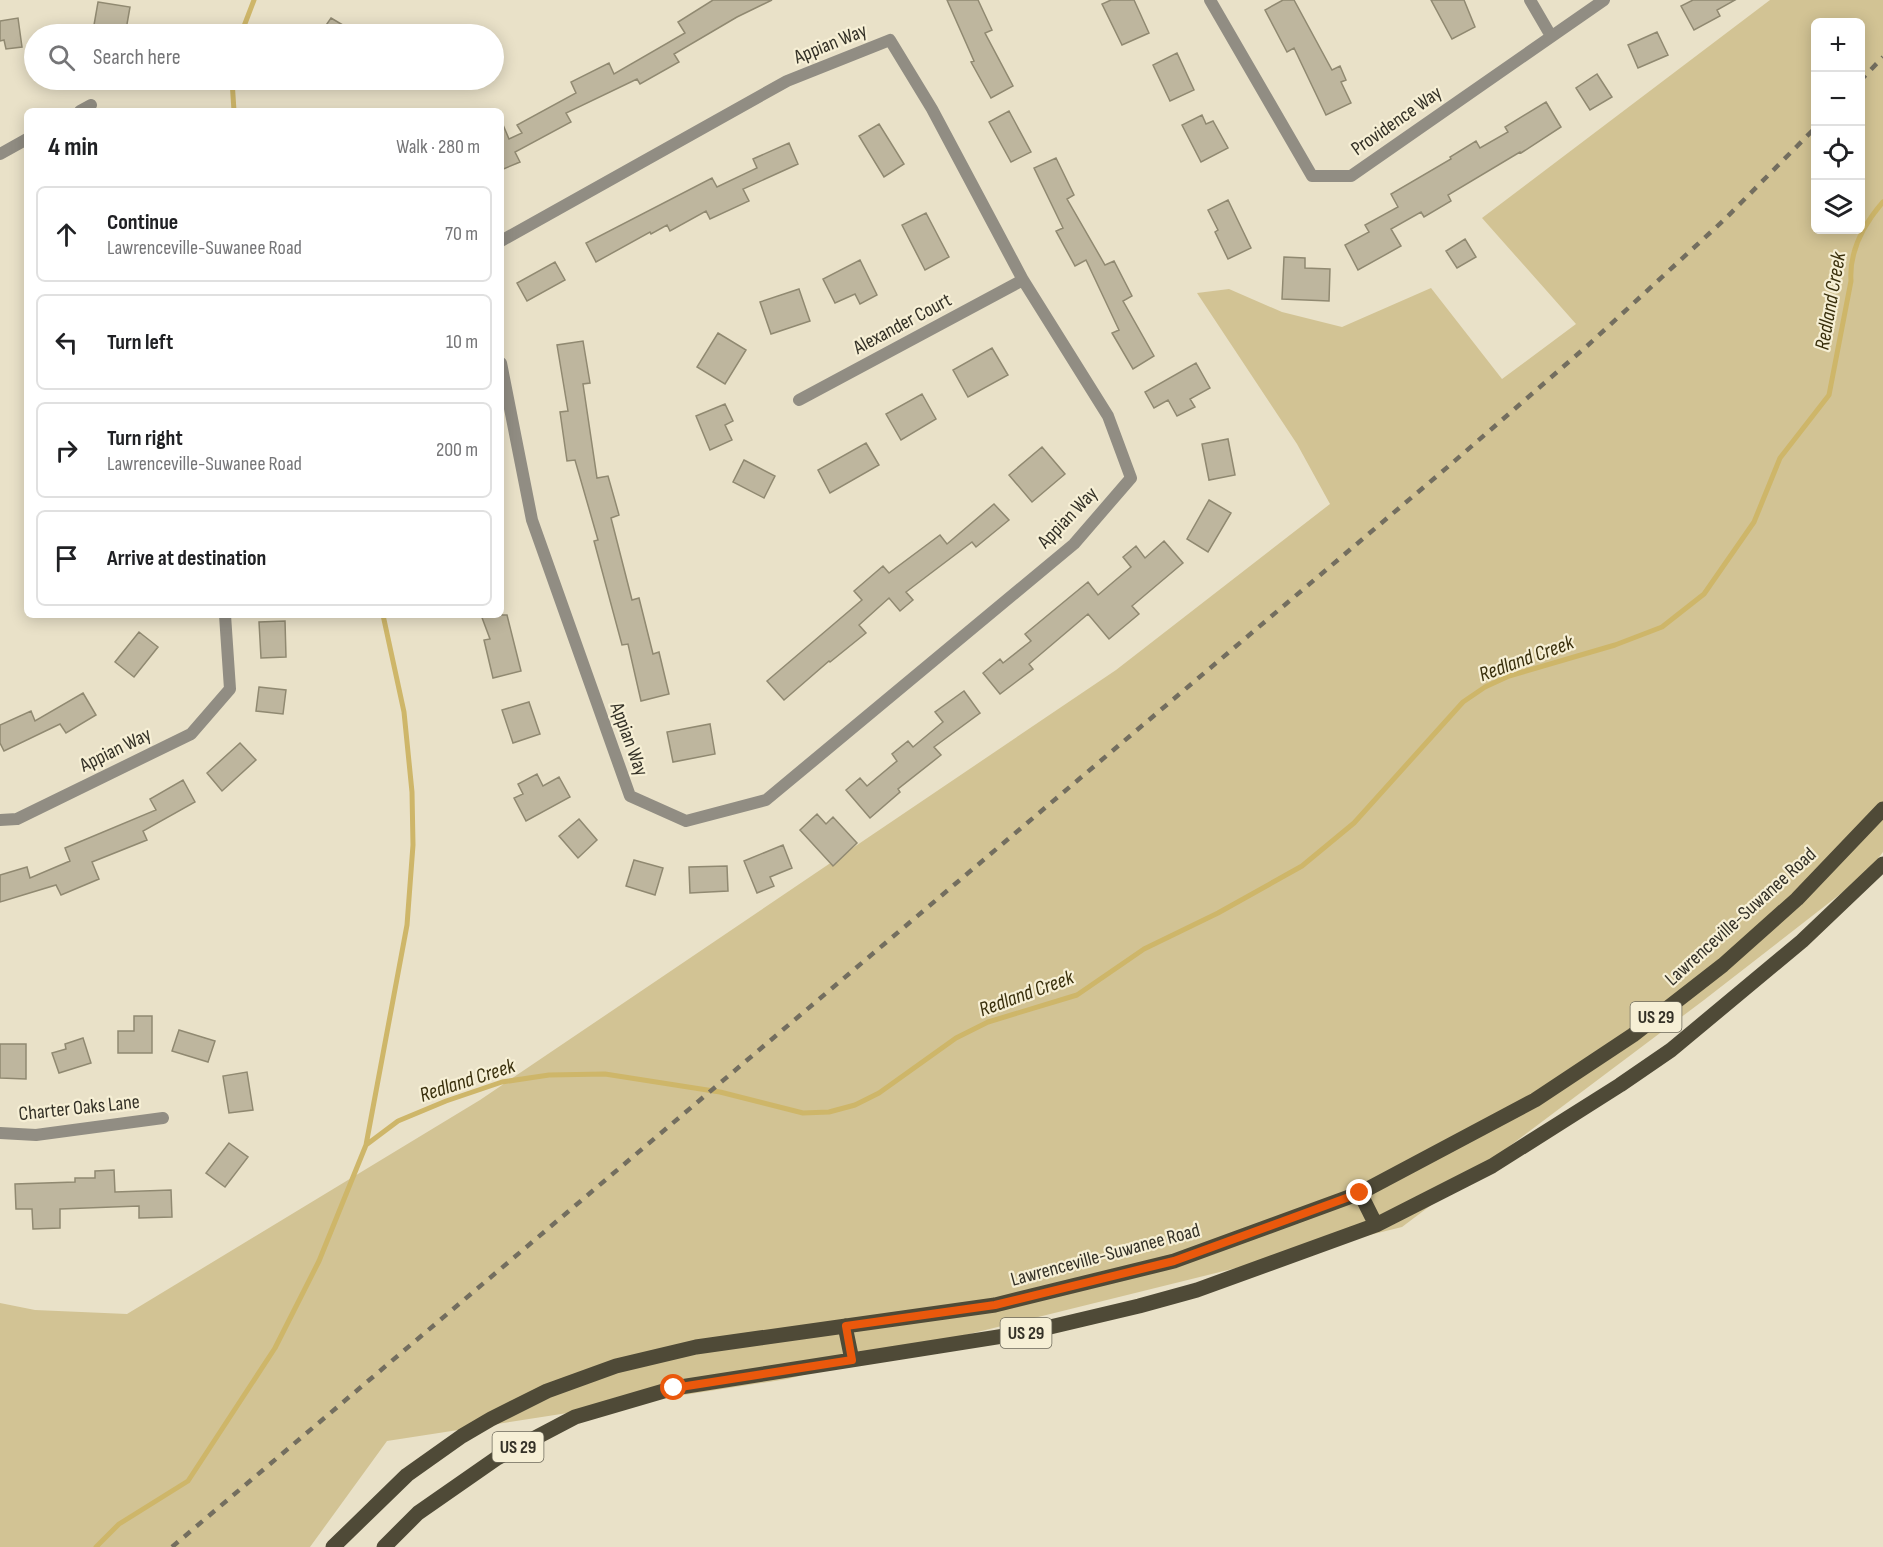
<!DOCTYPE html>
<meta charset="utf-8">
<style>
:root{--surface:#fff;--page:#f6f6f6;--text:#202124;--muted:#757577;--line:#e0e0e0}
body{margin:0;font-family:"Sofia Sans Condensed",sans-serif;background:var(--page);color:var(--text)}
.controls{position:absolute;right:18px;top:18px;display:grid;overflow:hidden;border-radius:9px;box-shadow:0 3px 15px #0003}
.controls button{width:54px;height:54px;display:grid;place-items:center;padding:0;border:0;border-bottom:2px solid var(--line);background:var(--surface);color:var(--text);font:30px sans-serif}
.stop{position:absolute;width:18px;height:18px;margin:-14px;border:4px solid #ea580c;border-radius:50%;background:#fff}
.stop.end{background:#ea580c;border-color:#fff;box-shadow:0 2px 6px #0008}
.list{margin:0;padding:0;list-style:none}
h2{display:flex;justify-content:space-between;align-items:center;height:78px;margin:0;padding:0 24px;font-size:26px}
h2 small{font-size:20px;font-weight:400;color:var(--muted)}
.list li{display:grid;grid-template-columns:39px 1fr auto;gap:18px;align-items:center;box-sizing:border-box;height:96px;margin:0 12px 12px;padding:0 12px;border:2px solid var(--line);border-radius:9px}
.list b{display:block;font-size:22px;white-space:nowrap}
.list p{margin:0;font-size:20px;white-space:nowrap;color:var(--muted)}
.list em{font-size:20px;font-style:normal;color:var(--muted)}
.icon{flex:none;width:33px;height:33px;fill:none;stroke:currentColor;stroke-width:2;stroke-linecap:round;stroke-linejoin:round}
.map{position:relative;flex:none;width:1883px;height:1547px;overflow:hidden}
.search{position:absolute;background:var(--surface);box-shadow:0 3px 15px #0003;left:24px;top:24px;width:480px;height:66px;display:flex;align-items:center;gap:15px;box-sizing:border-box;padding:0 21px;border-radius:33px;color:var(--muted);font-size:22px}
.panel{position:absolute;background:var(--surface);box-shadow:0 3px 15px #0003;left:24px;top:108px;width:480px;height:510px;border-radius:9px}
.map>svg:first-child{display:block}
.green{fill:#d2c394;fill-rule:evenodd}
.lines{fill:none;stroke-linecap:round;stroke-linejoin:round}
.stream{stroke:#ceb669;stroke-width:5}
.building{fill:#beb69e;stroke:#908971;stroke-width:1.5}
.street{stroke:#918d83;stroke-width:12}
.primary{stroke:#4f4a37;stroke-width:15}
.rail{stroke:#736e5f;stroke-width:4.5;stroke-dasharray:8 8;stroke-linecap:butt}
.route{stroke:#ea580c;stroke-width:8}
.labels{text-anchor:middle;stroke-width:4.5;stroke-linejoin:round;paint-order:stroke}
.shield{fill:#f6efd5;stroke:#6e6a5b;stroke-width:1.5}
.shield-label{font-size:18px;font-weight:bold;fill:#343127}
.street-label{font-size:20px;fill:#343127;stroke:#f6efd5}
.water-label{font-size:21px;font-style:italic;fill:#392f0c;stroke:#f6efd5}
</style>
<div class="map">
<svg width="1883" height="1547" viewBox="0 0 1883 1547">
<rect width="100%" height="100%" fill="#e9e1c8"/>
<!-- green -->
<path class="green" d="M1770 0H1883V852L1866 874 1704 1000 1402 1227 787 1379 387 1441 310 1547H0V1303L35 1310 127 1314 480 1100 1116 670 1330 504 1297 444 1197 293 1229 289 1282 312 1342 327 1431 288 1502 379 1576 324 1482 218ZM1816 22H1860V230H1816Z"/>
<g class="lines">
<!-- stream -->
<path class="stream" d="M241 34 254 0
M232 80 234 111
M366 1145 407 925 413 845 412 792 404 712 383 615
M96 1547 119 1524 188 1481 275 1348 319 1261 366 1145 398 1121 446 1101 502 1082 549 1075 605 1074 720 1092 803 1113 829 1112 855 1105 879 1093 956 1038 988 1022 1077 995 1144 949 1218 913 1302 866 1354 823 1463 702 1485 687 1509 676 1615 645 1662 627 1704 594 1754 522 1780 458 1829 395 1851 281C1849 252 1864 224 1883 202"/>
</g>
<!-- building -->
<path class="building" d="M713 0H772L737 17 674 54 679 62 640 84 637 79 566 113 571 122 515 152 520 162 501 170V120L509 139 522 133 517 125 576 93 571 82 609 63 614 74 685 33 678 22Z
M947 0H978L992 30 985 33 1013 86 991 98 971 62 974 61Z
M1111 0H1134L1149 33 1122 45 1102 4Z
M1283 0H1294L1332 70 1340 66 1346 80 1341 82 1351 103 1326 115 1294 48 1287 52 1265 10Z
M1431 0H1464L1475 27 1452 39Z
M1693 0H1735L1717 10 1720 16 1694 30 1681 6Z
M98 2 130 7 126 30 94 25Z
M18 18 22 47 6 49 4 40 0 41V21Z
M331 18 358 34H320Z
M1657 32 1668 55 1638 68 1628 45Z
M1177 53 1194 90 1170 101 1153 65Z
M1597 74 1612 97 1590 110 1576 88Z
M1546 102 1561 127 1521 153 1520 152 1448 195 1451 201 1424 217 1421 212 1391 229 1401 246 1358 270 1345 245 1369 232 1365 225 1398 207 1391 194 1451 159 1450 157 1476 141 1480 148 1508 132 1505 127Z
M1009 111 1031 152 1011 162 989 122Z
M1202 115 1206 124 1213 121 1228 148 1201 162 1182 125Z
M879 124 904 164 884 177 859 136Z
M789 143 798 164 743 189 749 201 710 219 706 211 670 231 667 225 651 234 650 232 596 262 586 243 712 178 717 187 757 168 753 159Z
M1056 158 1074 195 1067 199 1105 265 1114 261 1132 296 1123 301 1154 356 1133 369 1112 333 1119 330 1086 260 1075 266 1056 231 1063 228 1034 168Z
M1228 200 1251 248 1228 259 1215 232 1218 230 1208 210Z
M926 213 949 257 925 270 902 225Z
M1465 239 1476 257 1457 268 1446 251Z
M1284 257 1305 258V268L1330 269 1329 301 1282 299Z
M860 260 877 295 860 304 855 294 835 303 823 279Z
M555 262 565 280 527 301 517 283Z
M799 289 810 321 771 334 760 302Z
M718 333 746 350 725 384 697 367Z
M583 341 590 383 583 384 597 478 608 476 619 515 611 518 632 600 639 598 653 654 659 652 669 694 641 701 628 644 622 645 594 541 598 540 575 460 567 461 560 412 568 411 557 345Z
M992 348 1008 375 968 397 953 370Z
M1196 363 1210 388 1190 399 1195 407 1177 416 1168 400 1154 408 1145 392Z
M922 394 936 419 901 440 886 414Z
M725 404 733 421 725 425 732 440 710 450 696 416Z
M1228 439 1235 475 1209 480 1202 444Z
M866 443 879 465 830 493 818 470Z
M1042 447 1065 474 1032 502 1009 475Z
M744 460 775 476 764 498 733 482Z
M1209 500 1231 513 1208 552 1187 539Z
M994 504 1009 520 976 547 972 542 906 592 913 600 900 611 889 598 859 625 866 633 830 662 829 661 784 700 767 681 862 600 854 591 883 566 889 573 940 535 947 544Z
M1164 541 1183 563 1132 606 1139 614 1109 639 1088 614 1029 664 1033 669 1000 694 983 673 1000 659 1003 663 1031 641 1025 634 1088 582 1098 595 1131 567 1123 557 1136 546 1145 558Z
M481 615H507L521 671 493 678 484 640 490 639Z
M285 621 286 657 261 658 259 622Z
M139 632 158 647 134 677 115 662Z
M259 687 286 690 283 714 256 711Z
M964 691 980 713 934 747 941 755 898 789 900 792 870 818 846 790 860 778 867 786 897 761 892 754 908 741 913 747 943 722 935 712Z
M83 693 96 715 66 733 60 724 4 751 0 743V725L31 711 35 721Z
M529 702 540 734 513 743 502 710Z
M710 724 715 754 673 762 667 732Z
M240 743 256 760 222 791 207 773Z
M537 774 543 786 559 777 570 797 526 821 514 798 523 794 518 784Z
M183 780 195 802 143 831 147 840 92 862 99 879 61 895 56 885 0 902V875L27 867 30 878 70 861 65 848 156 810 150 799Z
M817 814 826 824 833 817 857 843 833 866 800 830Z
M579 819 597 840 578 858 559 836Z
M783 845 792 868 770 877 774 886 757 893 744 861Z
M634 860 663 868 655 895 626 886Z
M727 866 728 891 690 893 689 867Z
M134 1016H152V1053H118V1031H134Z
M179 1030 215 1041 208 1062 172 1051Z
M83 1038 91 1063 59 1073 52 1053 66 1049 65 1044Z
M0 1044H26V1079L0 1078Z
M247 1072 253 1110 229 1113 223 1076Z
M229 1143 248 1157 225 1187 206 1173Z
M114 1170 115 1192 171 1190 172 1217 139 1218V1206L60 1209V1228L33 1229 32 1209H16L15 1184 75 1182V1178H95V1171Z"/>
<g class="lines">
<!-- street -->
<path class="street" d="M1210 0 1312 176H1351L1604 0
M1530 0 1551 36
M80 111 91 105
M0 154 27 139
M501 241 787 81 890 40 932 109 1023 280 1108 416 1131 478 1074 544 766 800 686 821 630 796 532 520 501 363
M799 400 1023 280
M0 820 17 819 191 734 230 689 225 615
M0 1133 36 1135 163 1118"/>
<!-- primary -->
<path class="primary" d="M1360 1193 1376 1225
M845 1326 852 1360
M333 1547 407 1475 462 1436 491 1419 547 1391 616 1366 696 1347 995 1305 1174 1261 1360 1193 1535 1100 1633 1035 1723 965 1797 899 1883 809
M384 1547 418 1513 497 1458 575 1417 674 1388 1029 1332 1139 1306 1197 1290 1376 1225 1492 1166 1620 1085 1671 1050 1802 941 1883 864"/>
<!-- rail -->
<path class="rail" d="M1860 81 1883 57
M172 1547 1450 465 1587 346 1725 219 1816 127"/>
</g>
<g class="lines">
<!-- route -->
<path class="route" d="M674 1388 852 1360 846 1326 995 1305 1174 1261 1360 1193"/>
</g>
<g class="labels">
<!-- shield labels -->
<g class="shield">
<rect x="1630.5" y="1002" width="51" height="30" rx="4.5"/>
<rect x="1000.5" y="1318" width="51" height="30" rx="4.5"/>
<rect x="492.5" y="1432" width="51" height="30" rx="4.5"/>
</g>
<g class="shield-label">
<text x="1656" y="1023">US 29</text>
<text x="1026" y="1339">US 29</text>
<text x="518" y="1453">US 29</text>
</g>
<!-- street labels -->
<g class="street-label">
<text transform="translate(830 43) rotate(-22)" y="7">Appian Way</text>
<text transform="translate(1396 120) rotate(-35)" y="7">Providence Way</text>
<text transform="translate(902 323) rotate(-28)" y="7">Alexander Court</text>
<text transform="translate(1067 517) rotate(-46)" y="7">Appian Way</text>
<text transform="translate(630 739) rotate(70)" y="7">Appian Way</text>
<text transform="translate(115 749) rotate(-26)" y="7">Appian Way</text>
<text transform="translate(1740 916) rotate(-42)" y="7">Lawrenceville-Suwanee Road</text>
<text transform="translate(79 1107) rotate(-6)" y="7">Charter Oaks Lane</text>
<text transform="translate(1105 1254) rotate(-15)" y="7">Lawrenceville-Suwanee Road</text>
</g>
<!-- water labels -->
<g class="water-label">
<text transform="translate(1830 301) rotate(-80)" y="7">Redland Creek</text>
<text transform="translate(1526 658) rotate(-20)" y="7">Redland Creek</text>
<text transform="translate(1026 993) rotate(-20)" y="7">Redland Creek</text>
<text transform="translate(467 1080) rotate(-18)" y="7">Redland Creek</text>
</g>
</g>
</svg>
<div class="controls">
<button>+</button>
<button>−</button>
<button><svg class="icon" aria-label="locate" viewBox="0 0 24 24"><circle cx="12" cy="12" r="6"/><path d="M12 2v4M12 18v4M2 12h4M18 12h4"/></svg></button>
<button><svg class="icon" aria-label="layers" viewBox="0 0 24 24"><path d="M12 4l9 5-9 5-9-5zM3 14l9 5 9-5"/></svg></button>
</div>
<div class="stop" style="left:674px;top:1388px"></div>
<div class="stop end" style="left:1360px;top:1193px"></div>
<div class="search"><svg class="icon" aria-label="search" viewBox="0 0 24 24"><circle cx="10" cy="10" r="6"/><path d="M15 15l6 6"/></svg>Search here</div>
<section class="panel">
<h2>4 min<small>Walk · 280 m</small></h2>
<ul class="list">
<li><svg class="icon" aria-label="ahead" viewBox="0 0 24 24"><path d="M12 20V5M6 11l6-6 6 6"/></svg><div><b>Continue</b><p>Lawrenceville-Suwanee Road</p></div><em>70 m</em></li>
<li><svg class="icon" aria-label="left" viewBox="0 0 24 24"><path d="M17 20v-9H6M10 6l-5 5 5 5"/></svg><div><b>Turn left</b></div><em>10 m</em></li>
<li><svg class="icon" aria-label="right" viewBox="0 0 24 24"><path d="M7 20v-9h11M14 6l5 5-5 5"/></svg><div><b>Turn right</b><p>Lawrenceville-Suwanee Road</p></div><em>200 m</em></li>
<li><svg class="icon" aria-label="arrive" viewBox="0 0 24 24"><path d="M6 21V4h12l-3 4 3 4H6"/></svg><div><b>Arrive at destination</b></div></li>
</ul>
</section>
</div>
